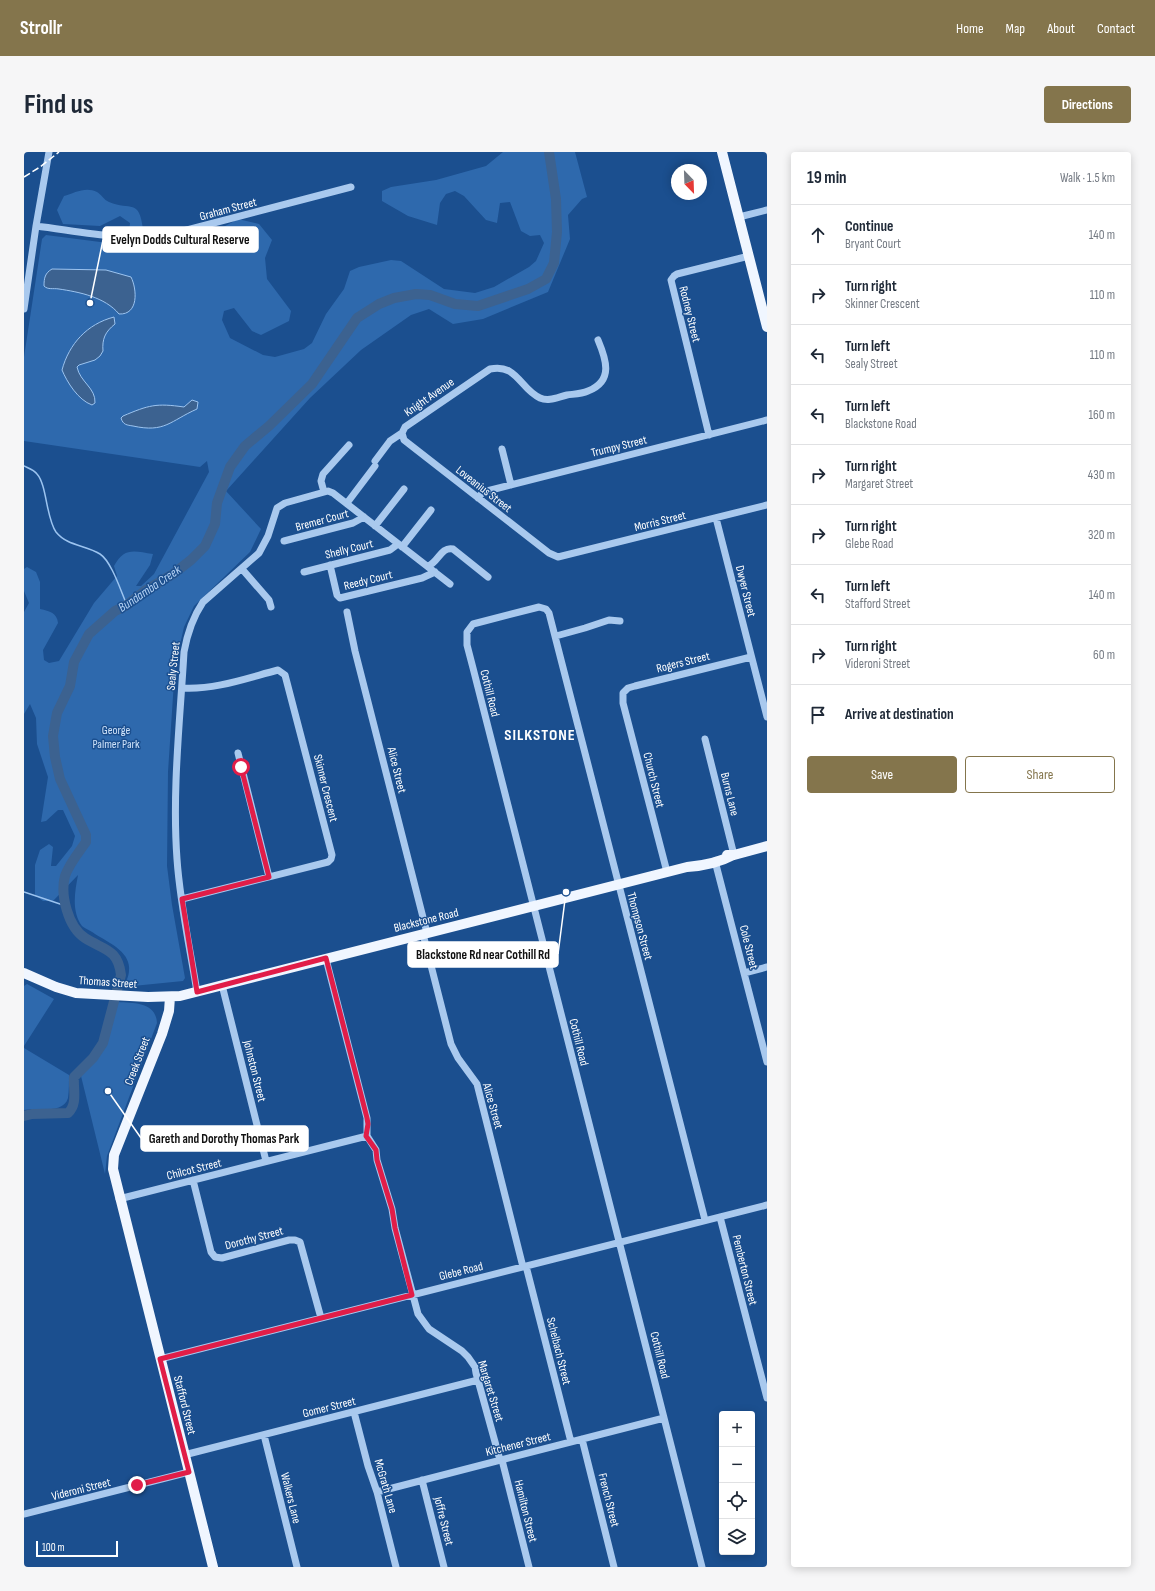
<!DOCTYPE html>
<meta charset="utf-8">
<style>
:root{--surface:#fff;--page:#f6f6f7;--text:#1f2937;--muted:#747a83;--line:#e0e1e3;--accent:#84754c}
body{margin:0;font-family:"Sofia Sans Condensed",sans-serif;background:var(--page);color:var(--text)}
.controls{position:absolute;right:12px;bottom:12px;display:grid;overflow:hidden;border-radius:4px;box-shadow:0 2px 10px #0003}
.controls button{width:36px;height:36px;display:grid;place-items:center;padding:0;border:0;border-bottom:1px solid var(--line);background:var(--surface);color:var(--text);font:20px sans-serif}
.compass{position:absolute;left:647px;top:12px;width:36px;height:36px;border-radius:50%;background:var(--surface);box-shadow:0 2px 10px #0003;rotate:157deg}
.scale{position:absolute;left:12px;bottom:10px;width:82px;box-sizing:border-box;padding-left:4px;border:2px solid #fff;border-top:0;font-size:11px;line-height:14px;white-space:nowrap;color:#fff;-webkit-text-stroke:3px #1b4f8f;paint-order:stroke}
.stop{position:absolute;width:12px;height:12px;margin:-9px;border:3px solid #e11d48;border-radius:50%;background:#fff}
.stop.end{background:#e11d48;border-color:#fff;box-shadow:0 1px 4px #0008}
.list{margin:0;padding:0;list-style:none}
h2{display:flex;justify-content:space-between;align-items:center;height:52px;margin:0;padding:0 16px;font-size:17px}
h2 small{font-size:13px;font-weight:400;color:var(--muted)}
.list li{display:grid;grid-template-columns:26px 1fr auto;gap:12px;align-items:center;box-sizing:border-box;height:60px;padding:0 16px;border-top:1px solid var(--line)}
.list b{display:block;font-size:15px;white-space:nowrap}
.list p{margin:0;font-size:13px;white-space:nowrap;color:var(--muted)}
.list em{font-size:13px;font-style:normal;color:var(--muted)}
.actions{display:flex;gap:8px;padding:12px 16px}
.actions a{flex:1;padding:9px 0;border:1px solid var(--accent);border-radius:4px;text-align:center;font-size:14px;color:var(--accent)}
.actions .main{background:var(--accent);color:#fff}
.icon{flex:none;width:22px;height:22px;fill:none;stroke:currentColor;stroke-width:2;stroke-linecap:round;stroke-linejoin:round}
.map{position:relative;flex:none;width:743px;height:1415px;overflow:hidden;border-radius:4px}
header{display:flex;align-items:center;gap:24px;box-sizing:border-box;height:56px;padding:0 20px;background:var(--accent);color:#fff}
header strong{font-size:19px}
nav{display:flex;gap:22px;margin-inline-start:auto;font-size:14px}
.intro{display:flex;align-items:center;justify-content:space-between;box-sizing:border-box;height:96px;padding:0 24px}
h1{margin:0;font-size:28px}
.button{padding:10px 18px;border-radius:4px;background:var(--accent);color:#fff;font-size:14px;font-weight:700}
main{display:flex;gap:24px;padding:0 24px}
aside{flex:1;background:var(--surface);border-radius:4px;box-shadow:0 2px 10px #0003}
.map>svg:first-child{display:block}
.green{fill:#2e69ad}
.water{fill:#3c6290;stroke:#9cc4f0}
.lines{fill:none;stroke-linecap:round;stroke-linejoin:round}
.stream{stroke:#9cc4f0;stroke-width:1.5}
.river{stroke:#3c6290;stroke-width:10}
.minor{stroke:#a9c9ee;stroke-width:7}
.major{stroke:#f0f6ff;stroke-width:10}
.rail{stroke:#fff;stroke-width:1.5;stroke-dasharray:7 3;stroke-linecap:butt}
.route{stroke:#e11d48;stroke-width:5}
.labels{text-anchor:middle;stroke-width:3;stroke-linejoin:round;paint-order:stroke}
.street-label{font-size:12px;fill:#fff;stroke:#1b4f8f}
.park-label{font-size:12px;fill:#cfe3fa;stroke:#1b4f8f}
.water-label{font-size:13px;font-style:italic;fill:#b5d3f5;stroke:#1b4f8f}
.district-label{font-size:16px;font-weight:bold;letter-spacing:1px;fill:#fff;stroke:#1b4f8f}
.leader{fill:none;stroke:#fff;stroke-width:1.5}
.callout-dot{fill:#fff;stroke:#1b4f8f;stroke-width:1.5}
.callout{fill:#fff;stroke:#fff;stroke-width:1.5}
.callout-label{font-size:13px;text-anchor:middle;font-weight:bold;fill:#111}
</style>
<header>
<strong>Strollr</strong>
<nav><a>Home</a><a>Map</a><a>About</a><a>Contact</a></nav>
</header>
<div class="intro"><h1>Find us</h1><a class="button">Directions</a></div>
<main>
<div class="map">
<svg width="743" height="1415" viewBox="0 0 743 1415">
<rect width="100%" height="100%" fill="#1b4f8f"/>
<!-- green -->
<path class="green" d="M479 0H551L563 45 558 47 544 63 546 87 524 140 459 167 429 172 405 157 387 163 337 198 286 246 202 339 237 377 226 400 170 454 160 475 151 514 144 620 143 714 148 753 161 826 159 829 99 835C102 830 105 824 105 818 107 800 84 790 71 782 68 779 61 777 58 774 47 759 51 739 54 723L29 749H19L11 743V713L16 698 25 692 29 695 27 714H32L48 694 51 684 39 658H34L22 669 17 670 24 625 13 592 12 566 6 552 0 562V460L5 451 0 439V417L3 415 12 420 16 430V457C26 459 33 461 34 471L19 498 20 508 25 511 35 509 70 451 93 424 90 414C100 395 110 399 129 402L126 413 112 434H117L130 422 185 320 183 309 176 315 0 289V205L18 87 22 83 84 91 95 88 105 80 106 71 96 64 76 74 39 72 33 58 40 44C50 41 62 34 73 40 77 42 80 48 85 50 107 59 115 46 119 77L129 83H150L170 91 214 67 235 72 248 88 241 106 243 127 267 159 265 169 237 183 228 179 210 156 200 159 198 168 206 186 239 203 251 205 280 197 288 191 302 162 320 137 326 119 335 115 367 108 377 109 420 137 451 141 470 135 505 115 512 109 520 91 516 83 506 84 497 79 486 50 476 51 473 71 462 68 440 44 431 39 422 42 416 51 413 73 384 64 358 49V39L367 35 412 28 462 14Z
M3 832 30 847 0 894V834Z
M94 850C110 851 132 850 133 871L83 1004 81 1022 57 924 72 909 83 890Z
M0 896 45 923C45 930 45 939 44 946 39 963 12 955 0 958Z"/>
<!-- water -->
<path class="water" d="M28 117 82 118 107 125C113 137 115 163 95 162 81 145 55 140 35 137 29 136 24 138 20 134 20 126 21 121 28 117Z
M90 165 91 172C81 180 78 187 79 199L76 204 71 208 55 213 53 215C56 230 72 236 71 251L68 253C54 248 43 230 38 218 45 192 63 172 90 165Z
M168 248 174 250 173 257C146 269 141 281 109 274 103 273 99 273 97 266L99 264C125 253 132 251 160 255Z"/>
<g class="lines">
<!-- stream -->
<path class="stream" d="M0 314C4 316 10 318 13 322 23 333 22 366 32 380 43 394 62 393 76 402 88 410 97 440 103 453
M0 740 42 754"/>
<!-- river -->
<path class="river" d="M0 964 8 962 44 961C54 952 49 937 50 925L69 906 79 891 97 823C94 796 79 798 61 786 44 775 36 743 41 724 45 712 55 700 62 690V683L36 627 31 605 29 584 33 561 46 534 50 510 65 482 91 459 103 453 122 438 149 422 167 408 181 394 191 372 193 351 206 315 221 294 245 274 288 232 333 166 355 152 370 146 392 142 406 143 431 152 454 154 504 137 522 127 530 111 533 80 532 47 525 0"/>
<!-- minor -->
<path class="minor" d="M715 65 743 58
M12 74C53 79 99 89 140 84L327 35
M0 157 12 74 25 0
M378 281 380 288 525 401 534 405 743 353
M685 283 647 128 650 124 653 122 725 104
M478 297 487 333
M351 309 366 289 378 281 381 275 466 217C493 211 496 237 516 246 525 250 534 245 543 243 550 242 557 242 564 239 590 229 582 207 574 188
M300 340 297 329 299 322 325 293
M454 346 459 340 463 339 743 268
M323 351 351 314
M692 366 743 565
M351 374 380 337
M260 389 329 371 340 365
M378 395 407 358
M306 413 313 443 316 446 398 426 411 420
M404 414C414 411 417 394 429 397L464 425
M218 417 245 448 247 455
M280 420 366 398 374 392
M323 460 331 499 403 781
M532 484 561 476 585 468 596 469
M681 587 710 703
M214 601 245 725
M691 709 743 910
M643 720 599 551V541L604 536 611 534 727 505
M158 747 304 710 307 707 308 703 261 523 254 518C223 526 191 538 158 536
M399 782 427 892 434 906 453 932 499 1115
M302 807 343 966V984L352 998 353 1008 368 1057 371 1076 394 1162 405 1177 438 1199 444 1205 451 1215 452 1221 476 1308
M720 821 743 815
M198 833 242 1009
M173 840C166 796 156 752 153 707 148 639 156 569 160 500 163 483 169 465 179 450L235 401 244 384 253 356 261 351 304 339 309 341 426 432
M169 1028 187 1100 191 1105 198 1106 265 1088H271L276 1090 297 1166
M95 1047 343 984
M696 1065 743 1246
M502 1114 547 1290
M136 1207 743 1053
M330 1260 344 1314 353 1340 372 1415
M240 1283 273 1415
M558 1287 590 1415
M160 1303 454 1228
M478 1308 505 1415
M398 1328 420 1415
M353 1340 640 1266
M0 1362 165 1320
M678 1415 449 516 443 493V480L449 472 515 455 522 457 525 461 681 1068"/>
<!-- major -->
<path class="major" d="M698 0 743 175
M703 703H710L743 694
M0 821 32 835 52 841 124 845 156 844 663 715C677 714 696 710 709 703
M146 845 145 859 138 882 90 1003 89 1017 189 1415"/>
<!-- rail -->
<path class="rail" d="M0 25 16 15 35 0"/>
</g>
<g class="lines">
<!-- route -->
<path class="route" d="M113 1333 165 1320 136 1207 388 1143 371 1076 368 1057 353 1008 352 998 342 984 344 972 343 966 302 806 173 840 158 747 245 725 217 615"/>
</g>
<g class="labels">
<!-- street labels -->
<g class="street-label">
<text transform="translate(204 57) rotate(-15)" y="4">Graham Street</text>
<text transform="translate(666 162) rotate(76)" y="4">Rodney Street</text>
<text transform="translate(405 245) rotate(-35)" y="4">Knight Avenue</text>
<text transform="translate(595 294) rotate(-14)" y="4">Trumpy Street</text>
<text transform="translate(460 337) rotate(38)" y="4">Loveanius Street</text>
<text transform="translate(298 368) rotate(-15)" y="4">Bremer Court</text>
<text transform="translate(636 369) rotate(-14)" y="4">Morris Street</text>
<text transform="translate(325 397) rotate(-14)" y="4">Shelly Court</text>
<text transform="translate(344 428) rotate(-14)" y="4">Reedy Court</text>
<text transform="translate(722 439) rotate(76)" y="4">Dwyer Street</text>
<text transform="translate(659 510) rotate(-14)" y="4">Rogers Street</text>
<text transform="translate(149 514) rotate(-84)" y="4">Sealy Street</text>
<text transform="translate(466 541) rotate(76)" y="4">Cothill Road</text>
<text transform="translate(373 618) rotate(76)" y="4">Alice Street</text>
<text transform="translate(630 628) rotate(76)" y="4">Church Street</text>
<text transform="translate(302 636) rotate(76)" y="4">Skinner Crescent</text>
<text transform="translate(706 642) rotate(76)" y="4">Burns Lane</text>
<text transform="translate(402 768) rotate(-14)" y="4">Blackstone Road</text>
<text transform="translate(616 774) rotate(75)" y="4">Thompson Street</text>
<text transform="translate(725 795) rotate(76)" y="4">Cole Street</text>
<text transform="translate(84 830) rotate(4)" y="4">Thomas Street</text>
<text transform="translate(555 890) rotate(76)" y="4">Cothill Road</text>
<text transform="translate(113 909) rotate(-69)" y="4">Creek Street</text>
<text transform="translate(231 919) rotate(76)" y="4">Johnston Street</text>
<text transform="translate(469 954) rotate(74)" y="4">Alice Street</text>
<text transform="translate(170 1017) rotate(-14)" y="4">Chilcot Street</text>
<text transform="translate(230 1086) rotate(-15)" y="4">Dorothy Street</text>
<text transform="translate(721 1118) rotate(76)" y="4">Pemberton Street</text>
<text transform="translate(437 1119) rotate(-14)" y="4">Glebe Road</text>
<text transform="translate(535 1199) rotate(76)" y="4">Schelbach Street</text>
<text transform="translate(636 1203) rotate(76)" y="4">Cothill Road</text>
<text transform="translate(467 1239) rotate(73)" y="4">Margaret Street</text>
<text transform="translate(161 1253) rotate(76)" y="4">Stafford Street</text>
<text transform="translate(305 1255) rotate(-14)" y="4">Gomer Street</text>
<text transform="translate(494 1292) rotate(-14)" y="4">Kitchener Street</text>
<text transform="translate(362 1334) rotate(74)" y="4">McGrath Lane</text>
<text transform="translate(57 1337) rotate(-14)" y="4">Videroni Street</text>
<text transform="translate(267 1346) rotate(76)" y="4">Walkers Lane</text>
<text transform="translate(585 1348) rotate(76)" y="4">French Street</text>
<text transform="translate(502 1359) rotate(76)" y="4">Hamilton Street</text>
<text transform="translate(420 1369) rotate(76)" y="4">Joffre Street</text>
</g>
<!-- park labels -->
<g class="park-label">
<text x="92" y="582">George<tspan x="92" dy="14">Palmer Park</tspan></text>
</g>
<!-- water labels -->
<g class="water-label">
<text transform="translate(125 436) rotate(-34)" y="5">Bundamba Creek</text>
</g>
<!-- district labels -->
<g class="district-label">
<text x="516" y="588">SILKSTONE</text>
</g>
</g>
<!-- callouts -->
<path class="leader" d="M66 151L79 88M542 740L534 802M84 939L117 986"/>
<g class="callout-dot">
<circle cx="66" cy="151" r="4"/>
<circle cx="542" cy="740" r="4"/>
<circle cx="84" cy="939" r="4"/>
</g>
<g class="callout">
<rect x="79" y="75" width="155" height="25" rx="4"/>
<rect x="384" y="790" width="150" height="25" rx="4"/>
<rect x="117" y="974" width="167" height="25" rx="4"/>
</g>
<g class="callout-label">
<text x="156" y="92">Evelyn Dodds Cultural Reserve</text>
<text x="459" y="807">Blackstone Rd near Cothill Rd</text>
<text x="200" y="991">Gareth and Dorothy Thomas Park</text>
</g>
</svg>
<div class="controls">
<button>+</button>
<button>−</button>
<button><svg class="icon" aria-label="locate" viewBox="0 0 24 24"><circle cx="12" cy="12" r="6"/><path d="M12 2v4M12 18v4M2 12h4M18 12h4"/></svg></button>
<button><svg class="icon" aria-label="layers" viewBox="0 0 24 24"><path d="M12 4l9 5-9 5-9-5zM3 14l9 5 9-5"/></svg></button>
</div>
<svg class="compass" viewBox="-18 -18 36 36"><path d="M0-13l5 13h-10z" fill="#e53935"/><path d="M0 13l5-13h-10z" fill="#747a83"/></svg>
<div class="scale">100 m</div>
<div class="stop" style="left:217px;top:615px"></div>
<div class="stop end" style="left:113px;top:1333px"></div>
</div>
<aside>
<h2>19 min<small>Walk · 1.5 km</small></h2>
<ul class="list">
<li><svg class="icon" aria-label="ahead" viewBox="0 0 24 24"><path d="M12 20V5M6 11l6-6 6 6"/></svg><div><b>Continue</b><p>Bryant Court</p></div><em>140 m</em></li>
<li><svg class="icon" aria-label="right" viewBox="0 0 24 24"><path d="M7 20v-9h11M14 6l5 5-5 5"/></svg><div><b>Turn right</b><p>Skinner Crescent</p></div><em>110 m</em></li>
<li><svg class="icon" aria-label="left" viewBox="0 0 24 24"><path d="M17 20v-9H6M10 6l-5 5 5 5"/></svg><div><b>Turn left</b><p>Sealy Street</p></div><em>110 m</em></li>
<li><svg class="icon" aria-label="left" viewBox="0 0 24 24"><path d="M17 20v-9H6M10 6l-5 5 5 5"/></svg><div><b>Turn left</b><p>Blackstone Road</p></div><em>160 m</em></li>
<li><svg class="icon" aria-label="right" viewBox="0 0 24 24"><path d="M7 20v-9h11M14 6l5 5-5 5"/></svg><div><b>Turn right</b><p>Margaret Street</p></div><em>430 m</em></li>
<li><svg class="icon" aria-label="right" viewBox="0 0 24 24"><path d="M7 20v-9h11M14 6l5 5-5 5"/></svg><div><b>Turn right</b><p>Glebe Road</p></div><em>320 m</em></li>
<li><svg class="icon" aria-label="left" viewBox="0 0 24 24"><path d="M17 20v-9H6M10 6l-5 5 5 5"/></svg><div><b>Turn left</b><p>Stafford Street</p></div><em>140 m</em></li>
<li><svg class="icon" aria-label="right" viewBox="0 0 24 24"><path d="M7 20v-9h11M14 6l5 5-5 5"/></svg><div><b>Turn right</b><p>Videroni Street</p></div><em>60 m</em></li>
<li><svg class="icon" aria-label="arrive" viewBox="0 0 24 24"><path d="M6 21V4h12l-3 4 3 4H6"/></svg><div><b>Arrive at destination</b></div></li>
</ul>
<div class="actions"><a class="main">Save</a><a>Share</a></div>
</aside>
</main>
